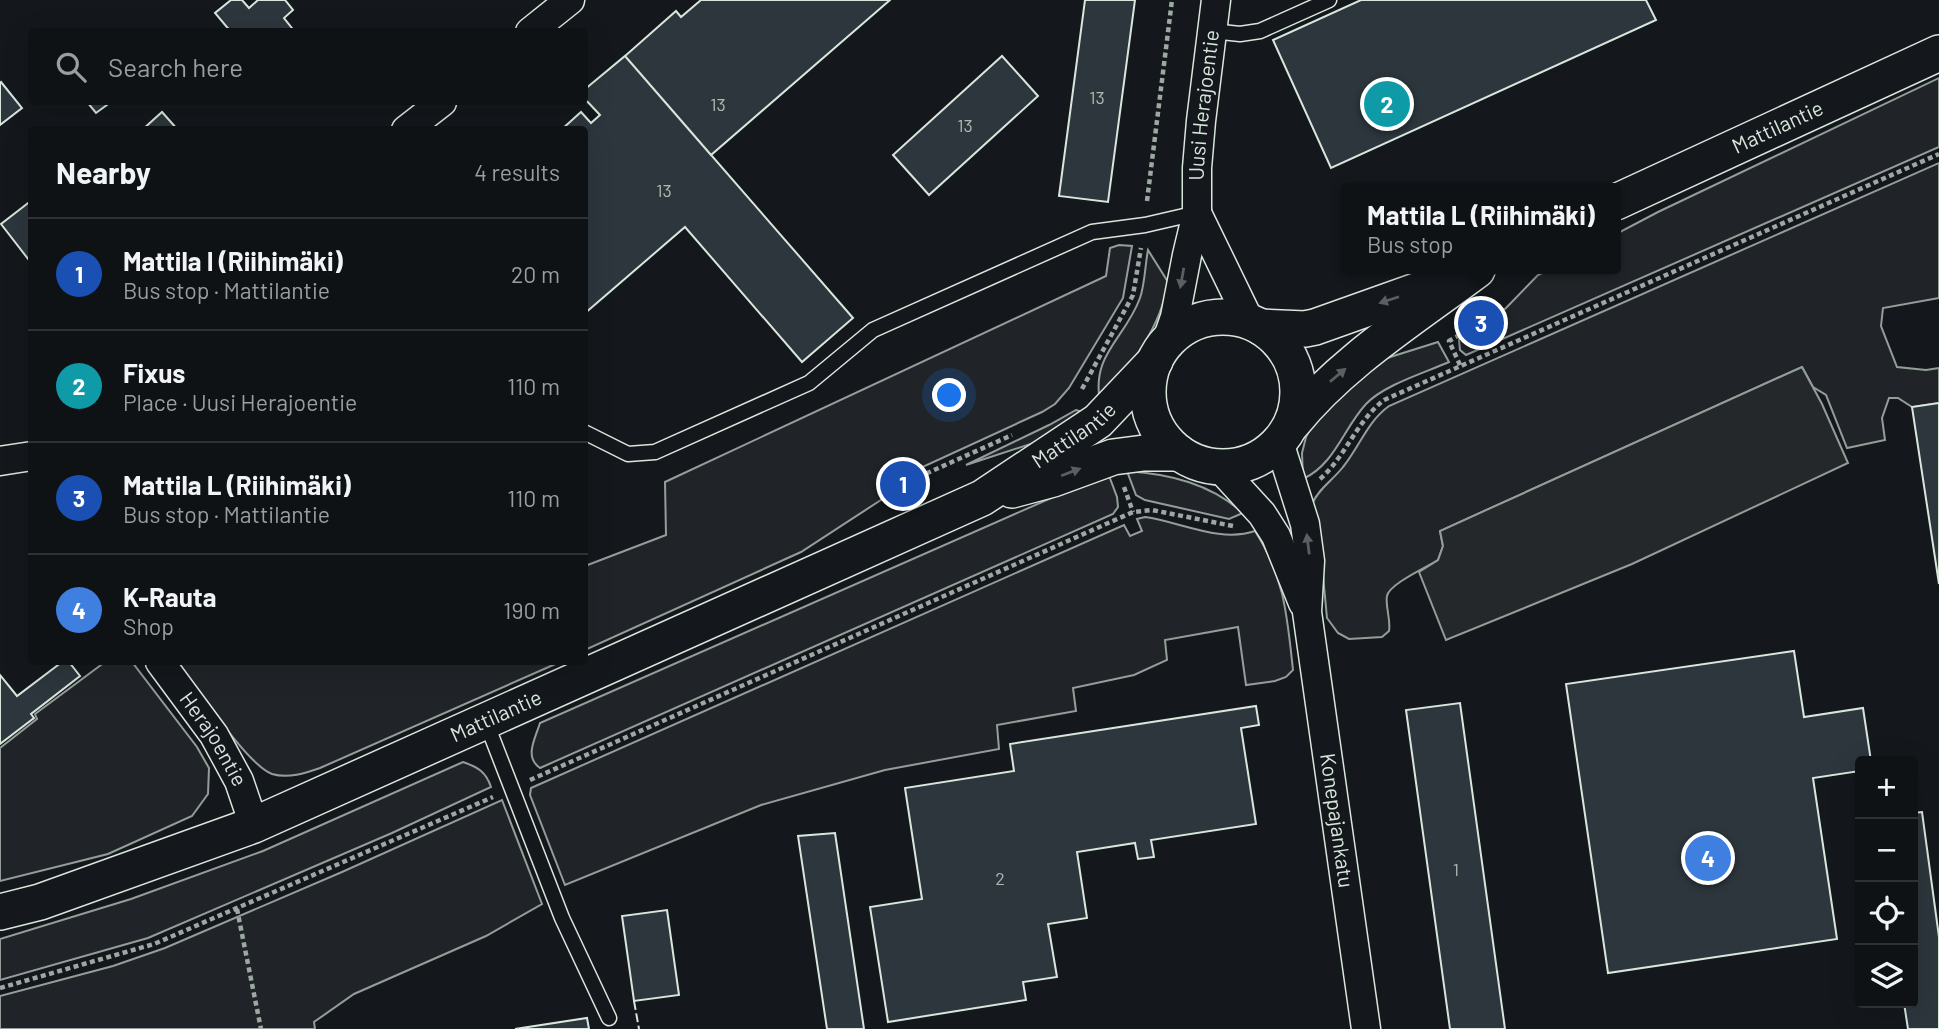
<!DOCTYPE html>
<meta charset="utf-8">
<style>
:root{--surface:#0f1215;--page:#1d2022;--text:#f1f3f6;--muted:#9b9ea0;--line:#2f3234;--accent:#ffb74d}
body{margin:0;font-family:Barlow,sans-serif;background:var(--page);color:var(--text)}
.controls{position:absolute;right:21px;bottom:21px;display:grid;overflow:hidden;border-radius:7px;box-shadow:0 7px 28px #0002}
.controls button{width:63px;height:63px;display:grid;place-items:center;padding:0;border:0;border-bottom:2px solid var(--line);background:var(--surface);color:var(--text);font:35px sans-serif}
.you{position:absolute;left:950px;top:396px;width:24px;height:24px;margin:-18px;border:5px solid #fff;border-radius:50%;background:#1a73e8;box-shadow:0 0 0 10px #1a73e833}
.badge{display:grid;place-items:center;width:46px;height:46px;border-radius:50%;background:var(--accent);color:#fff;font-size:23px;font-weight:700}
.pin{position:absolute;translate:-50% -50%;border:4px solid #fff;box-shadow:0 2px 7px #0006}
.popup{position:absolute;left:1341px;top:183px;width:280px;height:91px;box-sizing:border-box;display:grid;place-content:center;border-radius:7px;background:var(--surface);filter:drop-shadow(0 2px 5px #0005);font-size:23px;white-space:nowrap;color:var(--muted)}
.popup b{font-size:26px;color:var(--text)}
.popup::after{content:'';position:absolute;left:50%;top:100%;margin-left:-14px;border:14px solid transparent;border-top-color:var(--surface)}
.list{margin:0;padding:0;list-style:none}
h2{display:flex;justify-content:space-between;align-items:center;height:91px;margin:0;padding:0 28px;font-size:30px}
h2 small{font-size:23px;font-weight:400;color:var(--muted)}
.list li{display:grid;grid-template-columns:46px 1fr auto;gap:21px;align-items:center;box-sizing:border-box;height:112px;padding:0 28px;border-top:2px solid var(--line)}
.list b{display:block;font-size:26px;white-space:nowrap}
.list p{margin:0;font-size:23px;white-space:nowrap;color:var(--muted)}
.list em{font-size:23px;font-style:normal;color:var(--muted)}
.icon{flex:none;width:38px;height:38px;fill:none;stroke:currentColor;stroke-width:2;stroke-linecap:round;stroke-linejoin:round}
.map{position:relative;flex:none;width:1939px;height:1029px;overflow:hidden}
.search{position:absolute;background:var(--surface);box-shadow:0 7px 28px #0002;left:28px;top:28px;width:560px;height:77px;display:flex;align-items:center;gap:18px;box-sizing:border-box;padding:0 24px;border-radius:7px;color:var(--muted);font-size:26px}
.panel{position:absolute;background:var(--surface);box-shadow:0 7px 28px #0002;left:28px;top:126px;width:560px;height:539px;border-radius:7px}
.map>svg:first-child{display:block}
.green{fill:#202428;stroke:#939e99;stroke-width:2}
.parking{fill:#24282b;stroke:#939e99;stroke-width:2}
.building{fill:#2c363c;stroke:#d8e6dc;stroke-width:2}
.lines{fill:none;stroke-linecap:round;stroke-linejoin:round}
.service-casing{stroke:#d8e6dc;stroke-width:17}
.minor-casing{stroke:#d8e6dc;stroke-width:31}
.tertiary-casing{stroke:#d8e6dc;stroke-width:38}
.path{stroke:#9da8a2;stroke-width:4.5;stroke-dasharray:5 3.5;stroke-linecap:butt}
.service{stroke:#14181c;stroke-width:14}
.minor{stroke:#14181c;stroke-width:28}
.tertiary{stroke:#14181c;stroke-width:35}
.fence{stroke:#d8e6dc;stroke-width:2;stroke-dasharray:9 3.5;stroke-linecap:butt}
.oneway{fill:#59605f}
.labels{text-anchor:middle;stroke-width:5;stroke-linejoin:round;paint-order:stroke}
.number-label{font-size:18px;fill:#adbab4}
.street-label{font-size:21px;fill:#d8e6dc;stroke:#14181c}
</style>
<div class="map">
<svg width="1939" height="1029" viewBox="0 0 1939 1029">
<rect width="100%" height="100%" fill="#14181c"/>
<!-- green -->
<path class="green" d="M1939 78V147L1466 355 1460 350 1459 340 1464 332 1489 322 1506 308 1538 275 1551 269H1616V234L1658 212Z
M1939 163V298L1883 308 1881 326 1897 367 1926 370 1939 368V403L1912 407 1898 398H1889L1882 418 1885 440 1847 448 1826 395 1813 387 1802 367 1440 531 1443 546 1438 560C1427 567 1389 584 1387 596 1385 606 1391 619 1389 631L1382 637 1349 639 1338 633 1327 618 1319 533 1312 504C1319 488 1333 480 1343 467 1360 446 1367 422 1389 406Z
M1119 245 1132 246 1123 298 1069 388 1055 404 1042 412 879 487 884 498 801 552 585 650V566L666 535 665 482 1106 276 1110 248Z
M1148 250 1168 282C1161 329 1130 366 1100 402 1091 354 1125 339 1140 298 1145 284 1145 265 1148 250Z
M1438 342 1449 362C1424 373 1384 385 1366 404 1343 429 1335 464 1303 479L1302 453 1306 437 1315 417 1384 359Z
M1076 410 1086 413 1052 437 966 465 1049 425Z
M1127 471C1170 474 1211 484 1243 513L1229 519 1145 500 1136 495Z
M1108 473 1117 497 1118 507 1113 514 540 768C524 757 535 739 540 723Z
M1145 517C1181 522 1220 543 1255 531 1285 578 1287 616 1293 670L1286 677 1275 681 1246 685 1238 627 1165 640 1167 660 1134 675 1073 688 1076 711 997 725 999 749 885 770 761 805 565 885 530 795 531 788 1124 525 1130 536 1142 531 1137 519Z
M105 662H132L197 747 209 768 208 794 192 816 108 854 0 881V748L37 719 35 714Z
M178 662H560L320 768C306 773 288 779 272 774 246 764 196 686 178 662Z
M463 762C478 767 486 772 491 787L392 833 148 938 0 980V939L131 899 263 851Z
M502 800 542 904 486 936 354 994 314 1022 315 1029H0V996L113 966 165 948 342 872Z"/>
<!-- parking -->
<path class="parking" d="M1802 367 1822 404 1848 463 1632 564 1446 640 1419 572 1438 560 1443 546 1440 531Z"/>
<!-- building -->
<path class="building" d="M231 0H242L249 8 258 0H285L293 10 284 18 295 32H231L215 13Z
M701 0H890L711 155 625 56 676 11 681 17Z
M1085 0H1135L1108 202 1059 196Z
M1361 0H1646L1656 20 1331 168 1273 40Z
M625 56 853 318 802 362 685 227 584 314V130H561L581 112 591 123 600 115 584 98V90Z
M1002 56 1038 96 929 195 893 155Z
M1 82 22 108 0 125V83Z
M87 102H111L96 113Z
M162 112 178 130H142Z
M32 200V264L1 224Z
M1939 403V584L1912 407Z
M1794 651 1804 717 1863 708 1871 761H1860V771L1813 778 1837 939 1608 973 1566 684Z
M62 662H69L80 676 31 714 34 718 0 744V675L17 696Z
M1460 703 1505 1029H1450L1406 710Z
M1256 706 1259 725 1241 728 1256 824 1151 840 1154 857 1138 859 1135 843 1077 852 1087 918 1048 924 1057 977 1023 982 1026 1000 888 1022 870 907 922 899 905 788 1014 771 1010 744Z
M1922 812 1939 937V1029H1908L1904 1003H1913V813Z
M835 833 864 1029H827L798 836Z
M667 910 679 995 634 1001 622 916Z
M587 1018 589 1029H515Z"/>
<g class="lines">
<defs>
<path id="service" d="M1212 31 1240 34 1260 31 1329 0
M584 432 628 454 655 452 809 383 873 330 1092 232 1145 225 1197 213
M486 722 562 918 609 1018"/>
<g id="minor">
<path d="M530 32 570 0"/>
<path d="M406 130 442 102"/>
<path d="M1197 213 1250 322"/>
<path id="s1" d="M1166 343 1175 317 1187 255 1197 213V168L1201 121 1216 0"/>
<path id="s2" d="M1279 442 1305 524 1310 561 1307 612 1366 1029"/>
<path d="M0 461 32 456"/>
<path d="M1219 467 1262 514 1276 536 1303 603"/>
<path id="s3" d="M160 662 214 735 239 781 254 825"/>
</g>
<g id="tertiary">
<path id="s4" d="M1616 202 1939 53"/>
<circle cx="1223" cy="392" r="75"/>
<path d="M1261 327 1305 329 1315 327 1447 280"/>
<path d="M1292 424C1342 362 1413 318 1477 270"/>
<path d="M1012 490 1053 479 1113 457 1144 453H1179"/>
<path id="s5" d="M0 912 40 902 254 825 982 498 1098 421 1155 361"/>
</g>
</defs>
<!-- service casing -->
<use href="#service" class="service-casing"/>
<!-- minor casing -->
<use href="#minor" class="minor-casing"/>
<!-- tertiary casing -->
<use href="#tertiary" class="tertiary-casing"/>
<!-- path -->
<path class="path" d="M1147 201 1172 0
M1460 365 1449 341 1481 323
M1082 389 1133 295 1141 248
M1320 479C1346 456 1356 422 1384 400L1939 154
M903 484 1012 435
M1124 487 1133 512
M530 780 1133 512 1152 510 1233 526
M237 909 261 1029
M0 988 154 944 493 797"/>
<!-- service -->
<use href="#service" class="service"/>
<!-- minor -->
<use href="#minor" class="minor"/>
<!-- tertiary -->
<use href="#tertiary" class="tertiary"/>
<!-- fence -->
<path class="fence" d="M634 1001 639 1029"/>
</g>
<!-- one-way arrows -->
<defs><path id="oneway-solid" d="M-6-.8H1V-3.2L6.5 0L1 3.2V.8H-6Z" transform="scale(1.75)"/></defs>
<g class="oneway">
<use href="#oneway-solid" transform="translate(1182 278) rotate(100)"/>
<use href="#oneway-solid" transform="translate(1389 300) rotate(162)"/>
<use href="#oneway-solid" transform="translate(1338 375) rotate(-40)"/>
<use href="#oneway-solid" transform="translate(1071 472) rotate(-21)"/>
<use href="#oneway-solid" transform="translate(1308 544) rotate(-97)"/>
</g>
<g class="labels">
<!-- number labels -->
<g class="number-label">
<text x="1097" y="104">13</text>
<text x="718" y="111">13</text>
<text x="965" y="132">13</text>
<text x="664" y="197">13</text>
<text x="1456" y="876">1</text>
<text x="1000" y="885">2</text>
</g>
<!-- street labels -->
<g class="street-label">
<text dy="7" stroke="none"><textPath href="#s1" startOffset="242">Uusi Herajoentie</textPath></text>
<text dy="7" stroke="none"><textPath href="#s4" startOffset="178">Mattilantie</textPath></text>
<text dy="7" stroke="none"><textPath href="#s5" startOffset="1178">Mattilantie</textPath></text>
<text dy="7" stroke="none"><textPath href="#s5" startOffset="534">Mattilantie</textPath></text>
<text dy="7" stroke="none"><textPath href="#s3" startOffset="94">Herajoentie</textPath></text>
<text dy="7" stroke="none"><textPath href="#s2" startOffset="385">Konepajankatu</textPath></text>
</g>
</g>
</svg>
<div class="controls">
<button>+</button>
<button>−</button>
<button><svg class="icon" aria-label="locate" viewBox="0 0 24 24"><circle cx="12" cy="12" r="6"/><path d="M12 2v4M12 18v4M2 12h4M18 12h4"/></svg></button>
<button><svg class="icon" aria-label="layers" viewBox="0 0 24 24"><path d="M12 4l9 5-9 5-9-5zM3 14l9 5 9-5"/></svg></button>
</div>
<div class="you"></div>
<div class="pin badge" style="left:903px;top:484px;background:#1a4fb4">1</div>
<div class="pin badge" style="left:1387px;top:104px;background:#0f9aa8">2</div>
<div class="pin badge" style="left:1481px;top:323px;background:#1a4fb4">3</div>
<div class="popup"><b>Mattila L (Riihimäki)</b>Bus stop</div>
<div class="pin badge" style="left:1708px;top:858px;background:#3f7fe0">4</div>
<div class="search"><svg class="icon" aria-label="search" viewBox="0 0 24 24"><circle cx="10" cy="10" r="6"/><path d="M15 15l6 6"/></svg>Search here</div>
<section class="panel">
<h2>Nearby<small>4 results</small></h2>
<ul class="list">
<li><span class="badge" style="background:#1a4fb4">1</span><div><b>Mattila I (Riihimäki)</b><p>Bus stop · Mattilantie</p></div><em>20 m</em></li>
<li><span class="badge" style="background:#0f9aa8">2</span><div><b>Fixus</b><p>Place · Uusi Herajoentie</p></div><em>110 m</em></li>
<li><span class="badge" style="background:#1a4fb4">3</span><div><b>Mattila L (Riihimäki)</b><p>Bus stop · Mattilantie</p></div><em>110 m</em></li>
<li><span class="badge" style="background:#3f7fe0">4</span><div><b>K-Rauta</b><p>Shop</p></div><em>190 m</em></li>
</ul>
</section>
</div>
